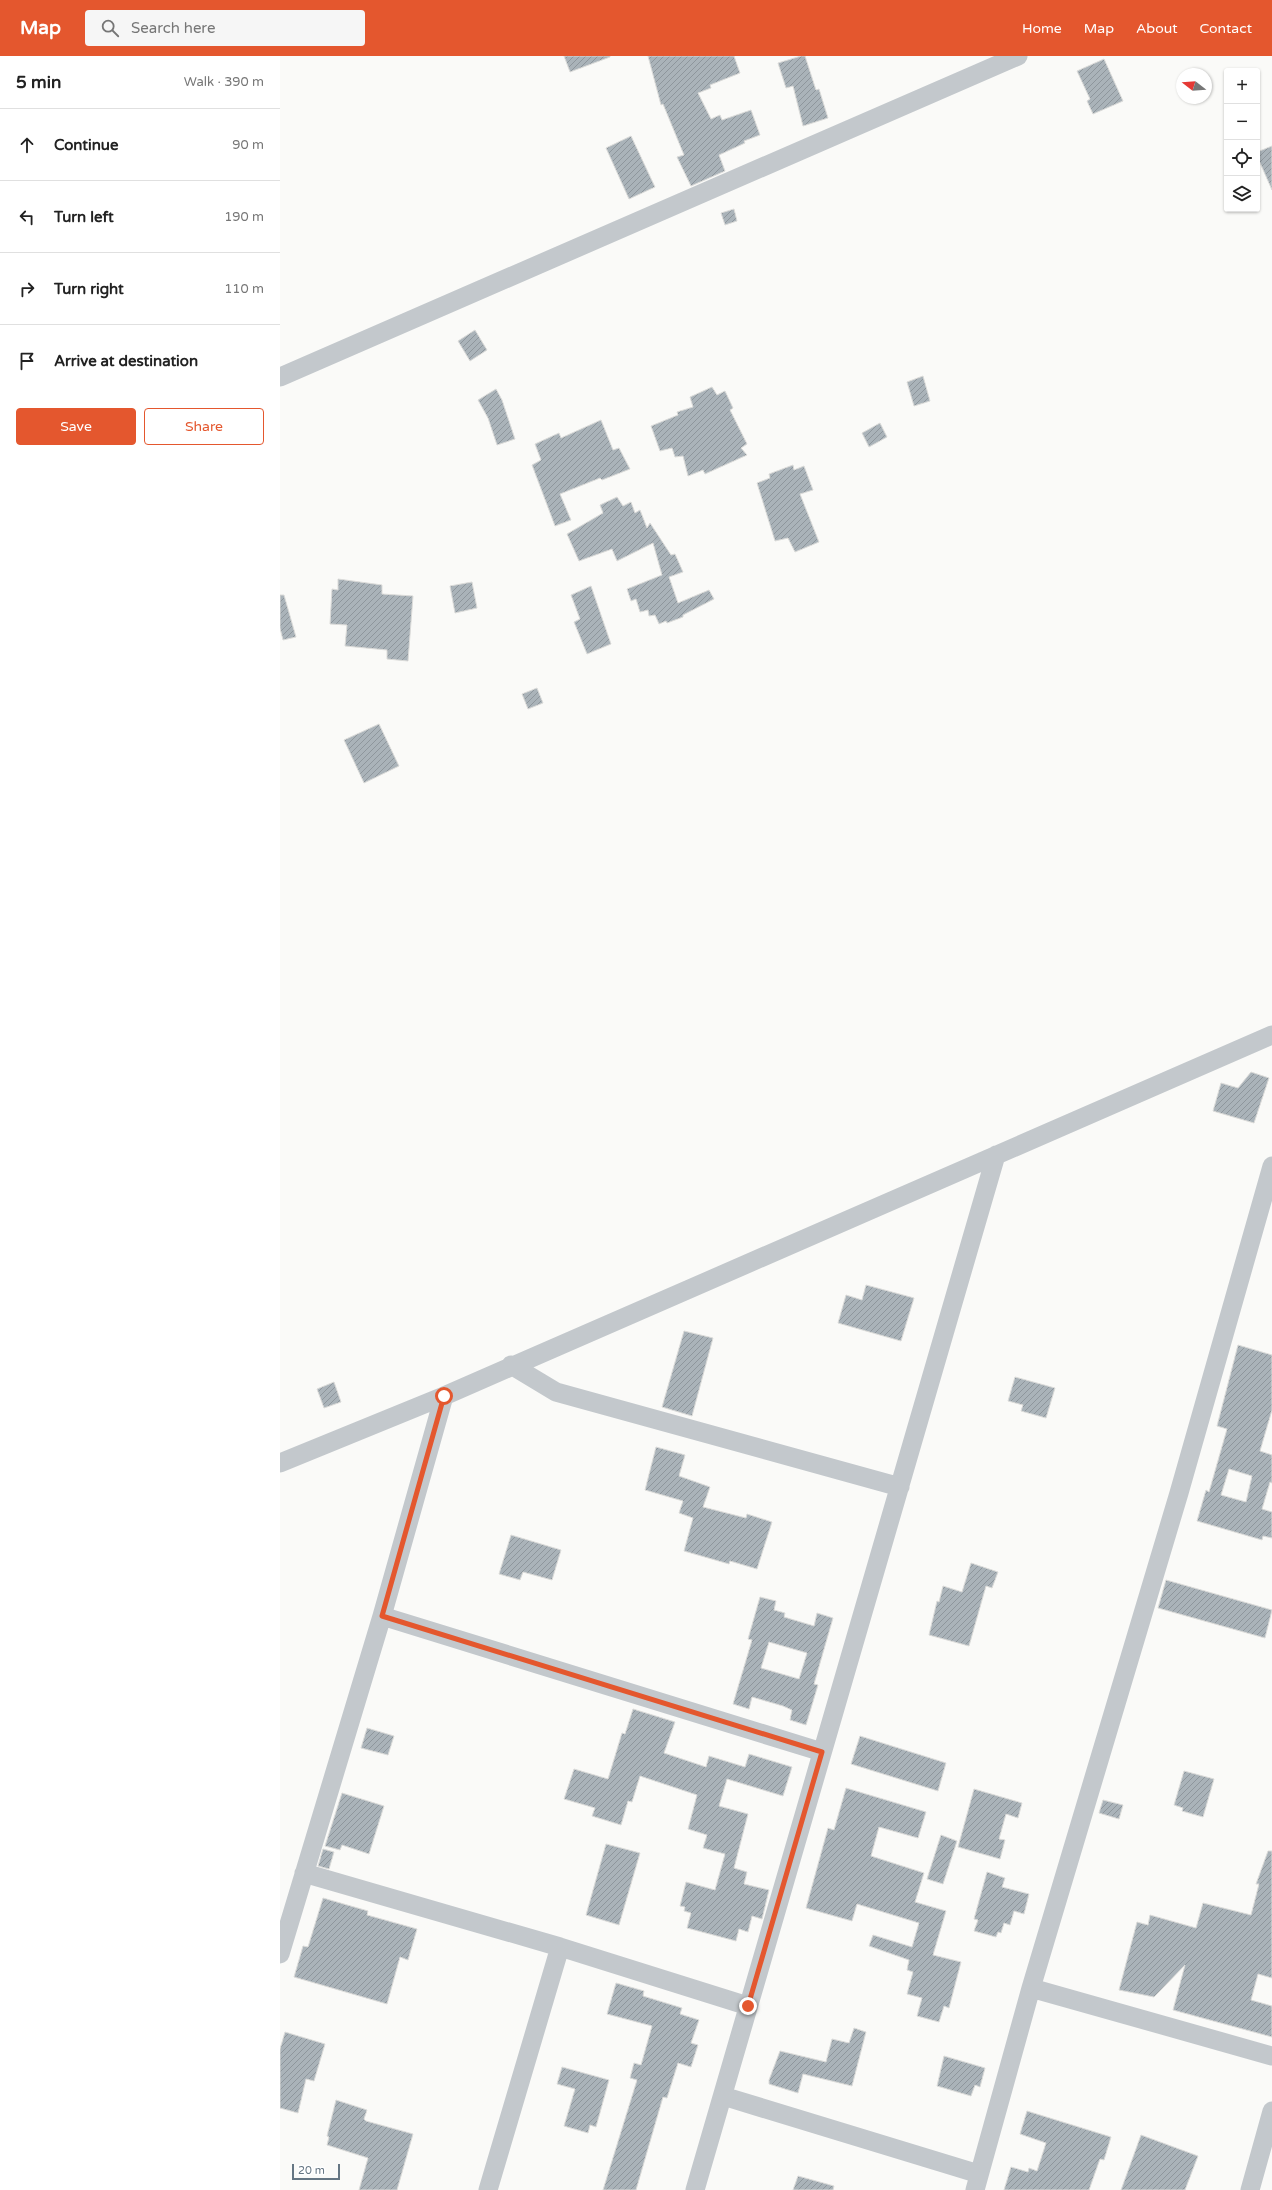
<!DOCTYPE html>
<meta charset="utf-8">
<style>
:root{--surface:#fff;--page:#f6f6f6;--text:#222;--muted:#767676;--line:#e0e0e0;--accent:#e4572e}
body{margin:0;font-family:"Varela Round",sans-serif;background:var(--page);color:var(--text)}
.controls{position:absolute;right:12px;top:12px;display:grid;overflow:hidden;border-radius:4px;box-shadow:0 1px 3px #0004}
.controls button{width:36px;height:36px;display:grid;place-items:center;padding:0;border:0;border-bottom:1px solid var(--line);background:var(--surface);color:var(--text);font:20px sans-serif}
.compass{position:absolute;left:896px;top:12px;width:36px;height:36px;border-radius:50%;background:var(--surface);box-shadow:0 1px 3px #0004;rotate:287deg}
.scale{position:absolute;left:12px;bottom:10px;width:48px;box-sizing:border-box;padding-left:4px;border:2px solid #657683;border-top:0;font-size:11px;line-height:14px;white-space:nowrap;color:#657683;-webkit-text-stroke:3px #fff;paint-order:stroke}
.stop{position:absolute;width:12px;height:12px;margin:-9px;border:3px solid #e4572e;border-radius:50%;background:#fff}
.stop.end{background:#e4572e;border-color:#fff;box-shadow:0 1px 4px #0008}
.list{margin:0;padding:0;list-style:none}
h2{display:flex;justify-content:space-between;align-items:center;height:52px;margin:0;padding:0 16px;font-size:17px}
h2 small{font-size:13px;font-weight:400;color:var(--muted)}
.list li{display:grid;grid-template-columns:26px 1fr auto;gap:12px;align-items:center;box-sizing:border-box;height:72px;padding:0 16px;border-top:1px solid var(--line)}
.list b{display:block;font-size:15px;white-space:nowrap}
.list em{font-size:13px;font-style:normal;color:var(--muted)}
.actions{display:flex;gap:8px;padding:12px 16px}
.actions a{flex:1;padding:9px 0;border:1px solid var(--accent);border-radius:4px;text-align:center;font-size:14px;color:var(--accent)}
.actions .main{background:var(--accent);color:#fff}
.icon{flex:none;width:22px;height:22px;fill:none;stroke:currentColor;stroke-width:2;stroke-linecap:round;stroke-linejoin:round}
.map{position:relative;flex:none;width:992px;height:2134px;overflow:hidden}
header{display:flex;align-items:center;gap:24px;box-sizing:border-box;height:56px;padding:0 20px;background:var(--accent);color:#fff}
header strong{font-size:19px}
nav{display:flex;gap:22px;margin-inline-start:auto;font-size:14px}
.search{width:280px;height:36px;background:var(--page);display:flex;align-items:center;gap:10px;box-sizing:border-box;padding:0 14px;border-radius:4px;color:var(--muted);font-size:15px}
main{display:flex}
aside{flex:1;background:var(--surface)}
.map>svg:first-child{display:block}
.building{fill:url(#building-hatch);stroke:#dcdcda;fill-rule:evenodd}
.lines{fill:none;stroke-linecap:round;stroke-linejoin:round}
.street{stroke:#c3c8cc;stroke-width:19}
.route{stroke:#e4572e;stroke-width:5}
</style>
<header>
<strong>Map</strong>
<div class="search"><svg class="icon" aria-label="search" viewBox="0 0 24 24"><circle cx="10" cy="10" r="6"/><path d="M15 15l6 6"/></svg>Search here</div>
<nav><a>Home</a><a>Map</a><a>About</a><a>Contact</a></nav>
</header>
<main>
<aside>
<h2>5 min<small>Walk · 390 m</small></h2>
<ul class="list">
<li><svg class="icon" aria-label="ahead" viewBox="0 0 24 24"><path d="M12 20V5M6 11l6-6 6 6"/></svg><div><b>Continue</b></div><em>90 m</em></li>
<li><svg class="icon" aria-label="left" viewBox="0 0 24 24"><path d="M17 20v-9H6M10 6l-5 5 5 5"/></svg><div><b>Turn left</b></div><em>190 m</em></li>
<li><svg class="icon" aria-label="right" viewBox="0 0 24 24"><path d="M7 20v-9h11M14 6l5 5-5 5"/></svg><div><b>Turn right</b></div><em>110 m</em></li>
<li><svg class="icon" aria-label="arrive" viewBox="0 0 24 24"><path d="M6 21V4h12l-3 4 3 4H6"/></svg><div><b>Arrive at destination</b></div></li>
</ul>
<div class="actions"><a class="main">Save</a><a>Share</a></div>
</aside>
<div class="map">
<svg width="992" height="2134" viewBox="0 0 992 2134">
<defs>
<pattern id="building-hatch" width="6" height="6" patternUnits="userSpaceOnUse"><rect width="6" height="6" fill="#aab3b9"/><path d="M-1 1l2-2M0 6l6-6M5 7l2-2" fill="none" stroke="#8e969c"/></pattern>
</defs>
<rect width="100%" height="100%" fill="#fafaf8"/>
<!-- building -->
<path class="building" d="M284 0H330V1L290 16Z
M368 0H454L460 17 430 29 431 32 418 37 431 63 440 59 442 64 471 54 480 79 464 85 465 87 439 99 445 115 411 130 397 101 404 99 383 48 381 49Z
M521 0H525L536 34 539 33 548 62 523 70 513 30 506 32 498 7Z
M824 3 843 45 813 58 807 45 810 43 797 15Z
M351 80 375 131 349 143 326 92Z
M992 90V134L977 100V96Z
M454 153 457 165 445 169 441 157Z
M195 274 207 294 190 305 178 285Z
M643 320 650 345 634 350 627 326Z
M432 331 437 339 445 335 453 352 450 354 467 388 461 392 467 399 425 418 423 414 408 420 403 400 395 401 392 392 380 395 371 370 398 359 397 356 413 351 410 341Z
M216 333 222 344 235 383 217 389 208 362 198 344Z
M321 364 333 394 339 392 350 413 322 424 320 422 280 438 291 464 275 470 252 409 261 404 255 388 279 377 281 382Z
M600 367 607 381 589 391 582 377Z
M513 409 514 414 524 410 533 434 520 438 539 486 515 496 508 482 495 485 477 427 490 422 489 418Z
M337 441 343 450 351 446 355 457 360 454 367 472 370 467 391 499 395 498 403 516 389 521 398 547 429 534 434 543 403 559V561L387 567 386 565 379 568 375 559 369 560 368 554 360 556 356 543 351 545 347 533 382 519 373 487 337 505 332 493 299 505 287 478 323 457 320 449Z
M58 523 102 529V538L133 540 128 605 107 603V594L65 590 67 569 50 568 52 533 58 534Z
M192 526 197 552 175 557 170 530Z
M311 530 331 588 307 598 294 566 300 563 291 539Z
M0 539H4L16 581 3 584 0 572Z
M257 632 263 647 248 653 242 638Z
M99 668 119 710 84 727 64 684Z
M971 1016 989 1022 974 1067 933 1055 941 1027 958 1032Z
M586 1229 634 1242 621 1285 558 1267 566 1239 582 1244Z
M404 1275 433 1282 412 1360 382 1351Z
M958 1289 992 1299V1354L980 1395 992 1399V1427L990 1426 982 1453 992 1456V1482L983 1480 982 1484 917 1465 926 1434 929 1436 947 1373 937 1370ZM949 1413 972 1420 966 1446 941 1439Z
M735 1321 775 1332 766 1362 741 1355 743 1349 728 1345Z
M54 1326 61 1346 44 1352 37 1333Z
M376 1391 405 1399 399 1420 430 1431 423 1451 466 1462 467 1458 492 1466 477 1513 450 1505 449 1508 404 1495 413 1462 399 1457 403 1445 365 1434Z
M231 1479 281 1494 272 1524 243 1516 240 1524 219 1518Z
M691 1507 718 1516 712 1532 706 1530 689 1590 649 1579 657 1545 659 1546 663 1530 682 1536Z
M886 1524 992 1554 985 1582 878 1552Z
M480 1541 496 1545 494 1554 505 1557 504 1561 534 1570 537 1557 553 1562 534 1628 538 1629 526 1669 510 1664 512 1654 503 1650 472 1641 469 1653 453 1648 472 1584 468 1583ZM489 1586 527 1597 519 1623 481 1612Z
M353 1653 395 1666 384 1697 426 1711 429 1700 465 1711 469 1698 512 1711 503 1740 447 1723 439 1750 468 1758 454 1812 467 1816 464 1828 489 1834 482 1863 472 1860 468 1876 459 1873 456 1885 407 1872 411 1857 404 1855 405 1851 400 1850 406 1826 435 1834 445 1798 423 1792 427 1779 408 1773 417 1739 360 1720 352 1746 348 1745 341 1769 312 1760 315 1752 284 1743 294 1713 328 1723 342 1677 345 1678Z
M87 1672 114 1680 108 1699 81 1692Z
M580 1680 666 1707 658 1735 571 1708Z
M904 1715 934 1723 923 1761 902 1755 903 1752 894 1749Z
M566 1732 646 1756 638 1782 599 1771 591 1800 644 1817 635 1846 666 1855 653 1899 681 1906 669 1952 664 1950 659 1966 637 1960 642 1942 627 1938 633 1916 627 1914 629 1904 589 1890 593 1879 632 1891 639 1867 577 1848 572 1865 526 1852 548 1772 554 1774Z
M694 1733 742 1747 738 1762 726 1758 719 1783 725 1784 720 1803 678 1791Z
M62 1737 104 1750 89 1798 62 1789 60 1794 45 1790Z
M823 1744 843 1749 839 1763 819 1757Z
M661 1779 677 1785 663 1828 647 1823Z
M326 1788 360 1797 339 1869 306 1859Z
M43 1793 54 1796 49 1813 38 1810Z
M988 1795H992V1922L978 1918 971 1944 992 1950V1981L893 1954 905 1909 874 1941 839 1934 857 1866 868 1869 870 1859 916 1872 923 1847 971 1859 979 1828H976Z
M707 1816 725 1822 722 1831 749 1838 744 1858 734 1855 730 1869 724 1867 721 1877 718 1876 716 1881 694 1875 698 1864 694 1863Z
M43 1842 88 1855 87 1859 137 1873 128 1904 120 1901 107 1948 14 1921 23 1890 28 1891Z
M336 1927 364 1935 363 1940 402 1952 400 1958 419 1964 411 1987 418 1989 411 2011 398 2007 387 2042 383 2041 356 2134H323L357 2024 350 2022 354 2007 361 2009 372 1970 327 1958Z
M574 1972 586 1976 572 2030 523 2018 518 2037 489 2028V2024L500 1995 546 2006 552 1983 569 1987Z
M5 1976 45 1988 34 2025 26 2023 18 2057 0 2052V1993Z
M664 2000 705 2012 700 2031 695 2029 691 2040 657 2030Z
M282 2011 329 2024 316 2071 310 2069 308 2077 284 2070 295 2033 277 2028Z
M56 2044 87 2054 84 2063 86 2065 133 2078 117 2134H79L88 2102 47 2089 49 2081 47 2080Z
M747 2055 831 2081 824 2104 820 2103 809 2134H724L731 2111 748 2116 749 2112 757 2115 766 2087 740 2078Z
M861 2079 918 2100 905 2134H841Z
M518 2120 554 2130 553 2134H513Z"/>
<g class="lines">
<!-- street -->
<path class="street" d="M0 321 738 0
M231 1309 276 1336 620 1431
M0 1407 164 1340 992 979
M102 1560 542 1696
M24 1817 280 1891 468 1950
M0 1898 102 1560 164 1340
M751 1932 992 2000
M443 2040 699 2118
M208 2134 280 1891
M415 2134 716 1099
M695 2134 751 1932 899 1437 992 1110
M970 2134 992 2055"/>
</g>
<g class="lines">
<!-- route -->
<path class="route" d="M164 1340 102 1560 542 1696 468 1950"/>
</g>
</svg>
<div class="controls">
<button>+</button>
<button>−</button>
<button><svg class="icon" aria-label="locate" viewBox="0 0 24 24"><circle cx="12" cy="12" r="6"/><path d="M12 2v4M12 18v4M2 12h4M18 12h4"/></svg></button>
<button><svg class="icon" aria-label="layers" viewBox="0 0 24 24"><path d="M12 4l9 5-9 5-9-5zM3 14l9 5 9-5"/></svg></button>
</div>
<svg class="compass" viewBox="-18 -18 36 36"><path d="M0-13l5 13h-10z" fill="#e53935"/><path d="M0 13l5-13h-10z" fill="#767676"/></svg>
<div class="scale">20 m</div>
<div class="stop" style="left:164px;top:1340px"></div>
<div class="stop end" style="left:468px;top:1950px"></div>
</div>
</main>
